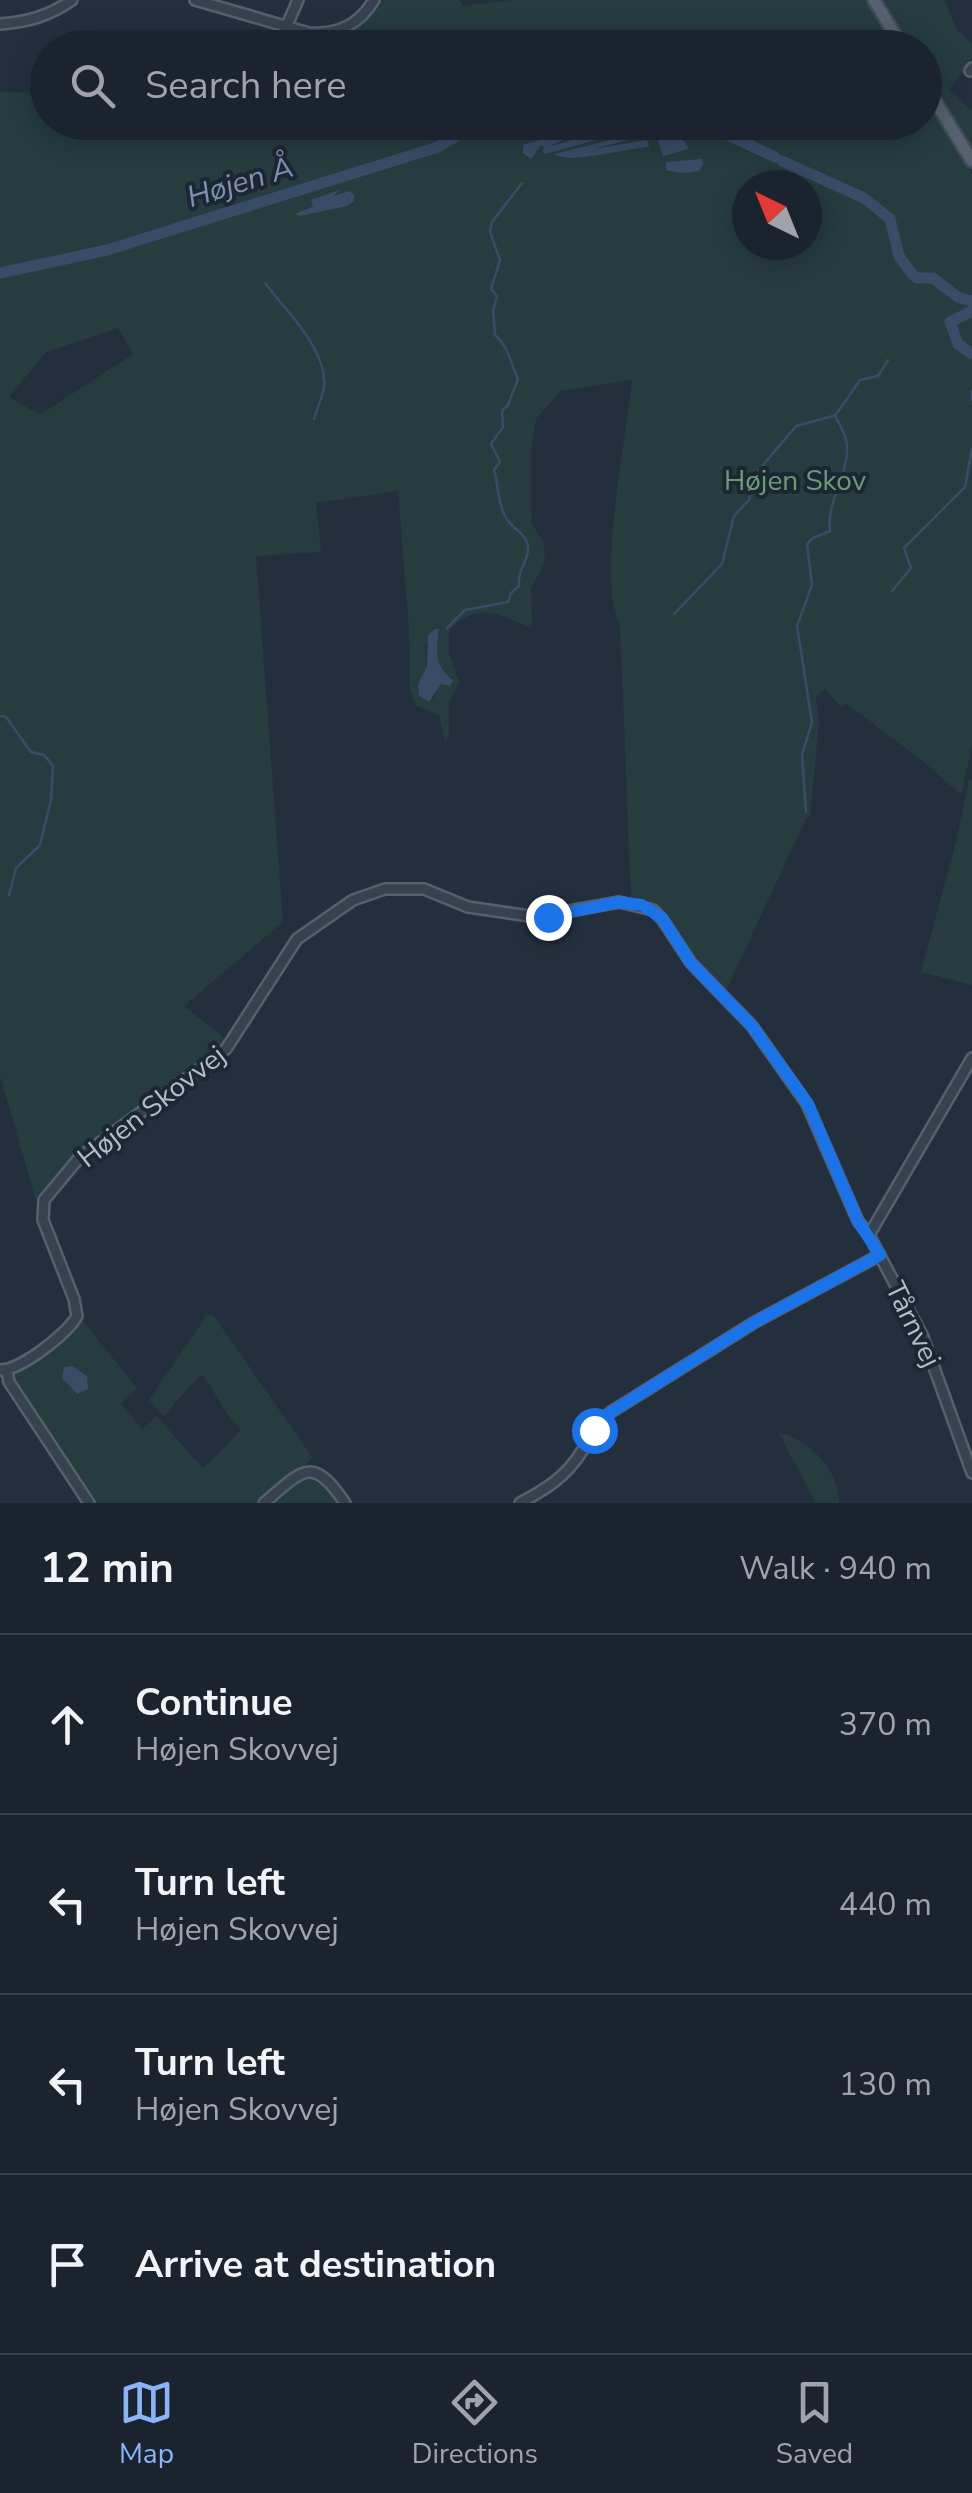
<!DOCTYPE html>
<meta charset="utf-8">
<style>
:root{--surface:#1b232e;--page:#282f3a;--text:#f1f3f6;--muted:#a0a4aa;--line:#39404a;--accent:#8ab4f8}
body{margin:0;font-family:"Nunito Sans",sans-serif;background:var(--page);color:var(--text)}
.compass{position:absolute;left:732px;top:170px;width:90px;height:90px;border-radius:50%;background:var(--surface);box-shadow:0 5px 25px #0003;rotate:317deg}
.stop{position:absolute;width:30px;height:30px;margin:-22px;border:8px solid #1a73e8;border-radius:50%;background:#fff}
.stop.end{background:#1a73e8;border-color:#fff;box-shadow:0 2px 10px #0008}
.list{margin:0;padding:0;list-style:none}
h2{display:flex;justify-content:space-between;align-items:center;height:130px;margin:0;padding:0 40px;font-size:42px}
h2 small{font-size:32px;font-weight:400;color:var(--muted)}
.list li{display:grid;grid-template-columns:65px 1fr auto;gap:30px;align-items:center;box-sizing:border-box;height:180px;padding:0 40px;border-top:2px solid var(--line)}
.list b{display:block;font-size:38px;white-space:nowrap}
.list p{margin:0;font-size:32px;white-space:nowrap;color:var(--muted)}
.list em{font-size:32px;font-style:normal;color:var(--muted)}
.icon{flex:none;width:55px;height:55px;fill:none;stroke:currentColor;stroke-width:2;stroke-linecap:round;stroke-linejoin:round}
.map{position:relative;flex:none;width:972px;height:1503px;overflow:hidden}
.search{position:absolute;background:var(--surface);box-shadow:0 5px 25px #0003;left:30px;right:30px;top:30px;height:110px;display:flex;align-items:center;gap:25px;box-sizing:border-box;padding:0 35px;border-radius:55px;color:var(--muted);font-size:38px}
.sheet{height:850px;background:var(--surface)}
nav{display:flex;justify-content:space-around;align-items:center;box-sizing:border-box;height:140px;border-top:2px solid var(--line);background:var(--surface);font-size:28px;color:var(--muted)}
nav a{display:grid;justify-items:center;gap:5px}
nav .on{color:var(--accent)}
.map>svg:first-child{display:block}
.green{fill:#263c3f;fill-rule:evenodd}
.water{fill:#394c67}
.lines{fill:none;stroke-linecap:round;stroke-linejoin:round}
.stream{stroke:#394c67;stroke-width:2.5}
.river{stroke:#394c67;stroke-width:11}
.minor-casing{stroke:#565f6c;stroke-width:14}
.major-casing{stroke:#414a57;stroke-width:16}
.minor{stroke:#38414e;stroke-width:9}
.major{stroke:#56606e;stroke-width:11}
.route{stroke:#1a73e8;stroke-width:12}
.labels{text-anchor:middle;stroke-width:8;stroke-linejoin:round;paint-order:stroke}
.park-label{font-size:28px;fill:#6b9a76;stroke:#1d2633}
.street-label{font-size:28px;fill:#b4bcc9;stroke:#1d2633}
.water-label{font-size:30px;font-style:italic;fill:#7c92b1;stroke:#1d2633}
</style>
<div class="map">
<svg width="972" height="1503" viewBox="0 0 972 1503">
<rect width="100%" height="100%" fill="#242f3e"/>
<!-- green -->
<path class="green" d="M380 0H459L463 6 511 0H866L895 47H328L356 30Z
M884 0H944L958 31 972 43V59L949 90 972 111V148L925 74 924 48 910 47Z
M0 92 47 93 48 122H924L925 96 972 174V747L961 795 925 763 846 703 842 708 825 689 816 696 819 723 810 816 806 818 726 991C714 980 702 970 692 957 670 929 668 910 631 898L620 625C596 582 627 433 632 380L561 391 536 419 531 450V508L532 524 543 542 545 556 544 564 531 588 532 628C497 615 480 600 449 630V653L459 682 449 703V737L445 741 439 715 417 706 410 691 409 630 398 491 316 503 321 552 256 556 283 922 184 1006 229 1042C163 1091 85 1136 36 1201L0 1076ZM747 185H807V245H747ZM118 328 133 354 40 415 9 397 46 352ZM438 634C434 651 435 669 452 678L441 683 433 700 419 683 427 666 425 645Z
M969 779 972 780V985L921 972 957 838Z
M213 1315 313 1458 258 1503H96L12 1375 77 1321H83L137 1388 121 1404 142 1429 157 1416 203 1469 241 1430 227 1414 204 1376 198 1377 164 1416 149 1400 206 1316Z
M778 1432C809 1439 839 1469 839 1503H816Z
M310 1474 323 1478 341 1503H269Z"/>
<!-- water -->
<path class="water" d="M585 123 598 125 549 146C574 143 596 126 621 123L603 132 647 123 645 126 546 154 542 152 544 147 541 145 531 159 523 153V145L570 131Z
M658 126 685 142 689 149 663 156 655 132Z
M647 131V135L593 149 647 140 649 147C625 148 570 165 554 154Z
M701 159 704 162 699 171 682 173 666 170V162Z
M340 190 333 196 350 191 354 195V201L347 206 299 216 294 214 313 207 311 200Z
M435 629H439C436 651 434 666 453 680L450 686 441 684 429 702 419 696 418 684 427 666 428 635Z
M72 1366 87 1376 88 1389 77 1394 62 1378 64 1367Z"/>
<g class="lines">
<!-- stream -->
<path class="stream" d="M265 283C286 311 328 350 324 387 322 398 317 409 314 419
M972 391V400
M892 591 911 568 904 548 965 487 972 449
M674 614 722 564 734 516 749 500 758 471 796 426 833 416
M447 628 465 610 508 602 511 593 519 586C517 569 529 561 528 548 527 533 512 529 506 518 497 502 499 487 494 470L500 462 491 444 503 427 502 411 508 405 518 379C510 362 509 347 495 335L493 310 497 296 491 289 500 260 490 232 492 222 522 183
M0 716 6 717 31 752 44 755 53 766 51 800 40 845 16 868 9 895
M806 812 802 755 812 722 797 626 812 585 807 544 813 538 830 531C826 501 849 475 847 445 847 436 839 424 835 416L860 380 878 376 888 360"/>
<!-- river -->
<path class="river" d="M673 122 678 130 713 128 775 157
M782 161 864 198 890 219 899 256 912 274 917 278H933L959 298 972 301
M0 273 107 250 438 147 460 134 551 122
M972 311 950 322 958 344 972 354"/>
<defs>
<path id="minor" d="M195 0 309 33C338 35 359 25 374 0
M0 24C28 22 49 16 72 0
M277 48 298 0
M970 71 972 68
M869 1235 923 1337 972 1473
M0 1370C20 1371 68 1333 77 1316L74 1299 43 1220 44 1200 79 1158 226 1049 297 939 353 900 385 889H424L468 907 536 917 619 902 653 910 662 919 691 963 752 1026 807 1104 858 1221 869 1235 972 1058
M7 1371 9 1382 89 1503
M264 1503C303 1470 312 1454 345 1503
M520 1503C546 1489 566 1477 582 1451 592 1436 596 1423 611 1412L755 1322 880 1255"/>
<path id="major" d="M874 0 903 48
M924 83 972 161"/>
</defs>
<!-- minor casing -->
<use href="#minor" class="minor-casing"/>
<!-- major casing -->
<use href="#major" class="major-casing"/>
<!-- minor -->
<use href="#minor" class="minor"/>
<!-- major -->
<use href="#major" class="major"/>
</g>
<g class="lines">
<!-- route -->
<path class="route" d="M548 917 618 902 642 905 662 918 691 963 752 1026 808 1104 858 1221 880 1255 755 1322 611 1412 594 1430"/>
</g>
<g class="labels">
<!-- park labels -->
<g class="park-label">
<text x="795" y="490">Højen Skov</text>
</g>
<!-- street labels -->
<g class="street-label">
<text transform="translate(151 1106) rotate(-38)" y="10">Højen Skovvej</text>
<text transform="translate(914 1324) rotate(64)" y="10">Tårnvej</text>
</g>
<!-- water labels -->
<g class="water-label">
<text transform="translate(240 182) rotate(-17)" y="10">Højen Å</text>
</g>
</g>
</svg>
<svg class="compass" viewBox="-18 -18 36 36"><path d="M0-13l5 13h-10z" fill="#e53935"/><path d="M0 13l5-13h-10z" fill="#a0a4aa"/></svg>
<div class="stop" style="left:594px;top:1430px"></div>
<div class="stop end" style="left:548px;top:917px"></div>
<div class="search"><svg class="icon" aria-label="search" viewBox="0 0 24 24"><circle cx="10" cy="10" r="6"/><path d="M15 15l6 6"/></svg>Search here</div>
</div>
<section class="sheet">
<h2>12 min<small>Walk · 940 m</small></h2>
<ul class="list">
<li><svg class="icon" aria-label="ahead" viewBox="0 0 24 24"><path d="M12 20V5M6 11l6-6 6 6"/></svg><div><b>Continue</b><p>Højen Skovvej</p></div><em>370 m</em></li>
<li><svg class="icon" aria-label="left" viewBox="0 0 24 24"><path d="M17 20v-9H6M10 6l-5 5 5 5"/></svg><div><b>Turn left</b><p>Højen Skovvej</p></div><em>440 m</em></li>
<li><svg class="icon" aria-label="left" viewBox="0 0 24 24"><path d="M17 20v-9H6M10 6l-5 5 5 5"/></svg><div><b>Turn left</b><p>Højen Skovvej</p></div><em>130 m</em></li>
<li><svg class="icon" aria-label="arrive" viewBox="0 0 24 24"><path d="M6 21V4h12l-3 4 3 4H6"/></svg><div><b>Arrive at destination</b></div></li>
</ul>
</section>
<nav>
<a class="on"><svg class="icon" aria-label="map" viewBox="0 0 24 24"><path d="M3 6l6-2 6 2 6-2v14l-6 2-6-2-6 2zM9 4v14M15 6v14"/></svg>Map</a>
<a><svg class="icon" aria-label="directions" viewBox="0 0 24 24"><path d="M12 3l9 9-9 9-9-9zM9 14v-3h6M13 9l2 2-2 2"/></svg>Directions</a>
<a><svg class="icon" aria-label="saved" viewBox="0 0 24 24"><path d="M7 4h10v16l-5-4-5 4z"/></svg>Saved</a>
</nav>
